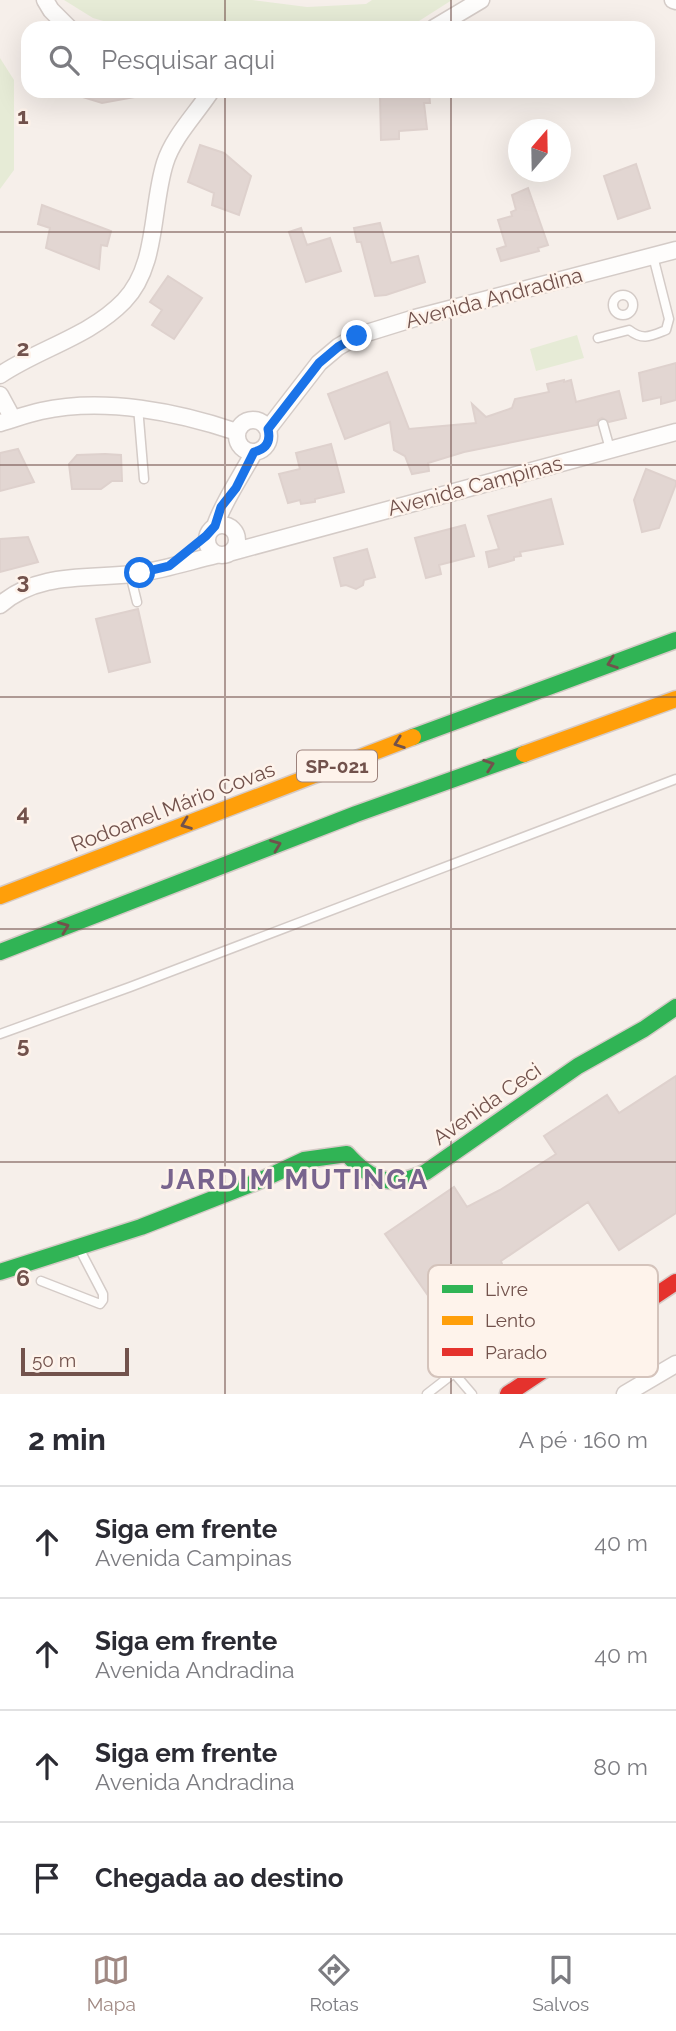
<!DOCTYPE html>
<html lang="pt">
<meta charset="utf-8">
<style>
:root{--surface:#fff;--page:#f7f7f7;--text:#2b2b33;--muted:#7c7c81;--line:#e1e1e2;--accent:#a08983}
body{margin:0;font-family:Raleway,sans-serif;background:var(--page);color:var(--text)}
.compass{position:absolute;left:508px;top:119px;width:63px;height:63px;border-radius:50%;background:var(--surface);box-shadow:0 7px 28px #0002;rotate:20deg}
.scale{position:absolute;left:21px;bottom:18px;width:108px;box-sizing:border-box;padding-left:7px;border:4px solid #72524c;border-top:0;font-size:19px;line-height:24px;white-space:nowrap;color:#72524c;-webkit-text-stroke:5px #fef3eb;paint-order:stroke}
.stop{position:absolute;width:21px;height:21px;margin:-16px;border:5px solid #1a73e8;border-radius:50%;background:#fff}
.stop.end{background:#1a73e8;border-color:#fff;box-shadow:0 2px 7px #0008}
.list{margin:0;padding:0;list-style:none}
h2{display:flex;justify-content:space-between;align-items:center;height:91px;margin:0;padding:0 28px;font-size:30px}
h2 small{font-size:23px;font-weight:400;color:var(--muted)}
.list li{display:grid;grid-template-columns:46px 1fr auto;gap:21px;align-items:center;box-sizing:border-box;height:112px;padding:0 28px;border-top:2px solid var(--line)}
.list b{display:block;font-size:26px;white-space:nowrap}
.list p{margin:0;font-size:23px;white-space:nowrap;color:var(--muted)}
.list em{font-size:23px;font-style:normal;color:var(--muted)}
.icon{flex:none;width:38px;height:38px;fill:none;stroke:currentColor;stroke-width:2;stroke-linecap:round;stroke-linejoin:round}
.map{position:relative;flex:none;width:676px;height:1394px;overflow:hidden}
.search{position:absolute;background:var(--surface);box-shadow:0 7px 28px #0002;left:21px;right:21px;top:21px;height:77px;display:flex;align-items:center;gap:18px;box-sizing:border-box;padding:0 24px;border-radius:21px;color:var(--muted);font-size:26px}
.sheet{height:539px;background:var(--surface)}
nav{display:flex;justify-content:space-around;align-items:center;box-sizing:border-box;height:98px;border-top:2px solid var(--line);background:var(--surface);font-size:19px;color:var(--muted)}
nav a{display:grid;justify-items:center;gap:4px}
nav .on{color:var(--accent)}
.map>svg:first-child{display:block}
.green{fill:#e6ebd6}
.building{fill:#e2d6d2;stroke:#ded1cd;stroke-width:2}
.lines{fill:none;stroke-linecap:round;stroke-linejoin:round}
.lane-casing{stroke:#d4cbc7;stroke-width:11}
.street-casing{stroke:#d4cbc7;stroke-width:19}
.fast-casing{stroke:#d5cac6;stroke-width:19}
.slow-casing{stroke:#d5cac6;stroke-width:19}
.jam-casing{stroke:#d5cac6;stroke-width:19}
.lane{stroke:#fefdfc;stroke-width:8}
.street{stroke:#fefdfc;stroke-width:16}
.fast{stroke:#30b455;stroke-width:16}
.slow{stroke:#ff9f0a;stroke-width:16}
.jam{stroke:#e5322d;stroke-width:16}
.oneway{stroke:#72524c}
.route{stroke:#1a73e8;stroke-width:9}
.grid{fill:none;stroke:#72524c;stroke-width:2;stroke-opacity:0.55}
.labels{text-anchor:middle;stroke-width:5;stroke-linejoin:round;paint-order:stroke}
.shield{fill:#fef3eb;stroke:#9c827c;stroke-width:2}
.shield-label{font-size:19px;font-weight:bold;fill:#72524c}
.street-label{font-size:21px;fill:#72524c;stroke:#fef3eb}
.district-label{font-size:28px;font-weight:bold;letter-spacing:2px;fill:#78648e;stroke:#fef3eb}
.key{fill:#fef3eb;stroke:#d4c3bb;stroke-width:2}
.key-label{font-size:19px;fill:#72524c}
.grid-label{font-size:23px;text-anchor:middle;font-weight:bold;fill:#72524c;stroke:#fef3eb;stroke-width:5;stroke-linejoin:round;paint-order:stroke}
</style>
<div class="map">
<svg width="676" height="1394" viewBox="0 0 676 1394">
<rect width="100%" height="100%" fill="#f6efea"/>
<!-- green -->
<path class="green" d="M64 0H252L307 7 366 4 372 0H452L408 28H128L93 18Z
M0 58 14 80V170L0 189Z
M577 335 584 358 536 371 530 349Z"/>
<!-- building -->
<path class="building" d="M73 91H134L135 97 102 103 73 94Z
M392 91H429L430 103H424L427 129 399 131V139L381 140 380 94 392 93Z
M200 145 224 153 251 176 239 215 212 205 214 193 188 182Z
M636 164 650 208 618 219 604 176Z
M528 188 548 245 538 248 539 251 501 261 497 249 506 246 498 220 512 216 511 212 516 210 512 195Z
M42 205 111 231 107 246 101 245 99 269 46 248 50 228 38 224Z
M380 223 391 263 418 256 425 282 386 295 375 296 361 242H357L354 228Z
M301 228 307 245 330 238 341 271 306 282 289 232Z
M168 276 202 298 174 339 152 325 162 310 150 302Z
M676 363V400L661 404V397L643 401 639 373Z
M387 372 409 429 476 423 472 404 486 417 512 408 515 399 549 392 547 384 564 380V382L571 380 576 402 619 391 626 418 609 422 602 418 598 420 597 425 464 452 428 463 429 471 412 474 405 456 394 450 390 422 345 439 328 394Z
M331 444 344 492 315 499V502L301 504 300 500 288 503 279 474 300 469 296 453Z
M18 449 34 482 0 491V453Z
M105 454 121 455 122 481H112L101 489H72L69 464 77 455Z
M646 469 676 481V484L659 528 642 532 634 500Z
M551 499 563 544 520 552 521 556 514 557V560L489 567 486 552 499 549 488 516Z
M465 525 474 556 439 565 441 574 426 578 415 538Z
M28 537 38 562 0 572V539Z
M367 549 375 577 364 580 363 585 356 589 346 585 341 586 334 558Z
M138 609 150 662 109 672 96 619Z
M676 1076V1213L619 1250 588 1202 501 1261 504 1270 441 1314 385 1234 454 1187 467 1207 500 1190 556 1154 544 1136 607 1095 619 1113Z"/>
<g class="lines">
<defs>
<path id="lane" d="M613 305a10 10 0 1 1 20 0a10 10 0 1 1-20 0Z
M598 338 629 330C643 341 651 336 666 330L669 319 653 256
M138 407 144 479
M603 424 610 449
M130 574 137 602
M0 1034 130 987 676 779
M41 1281 100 1304 103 1300V1294L80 1250
M441 1357 454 1373
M427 1394 454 1373 472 1394"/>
<path id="street" d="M45 0 51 10 69 28
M673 0 676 1
M434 28 481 0
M0 375C40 348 89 337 124 301 158 266 151 207 165 163 173 137 196 114 211 91
M0 395 13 419
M237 436a16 16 0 1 1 32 0a16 16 0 1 1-32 0Z
M0 423C14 419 27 414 41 411 104 397 178 412 237 432
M268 429 319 363 338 347 357 336 415 318 676 250
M207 540a15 15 0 1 1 30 0a15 15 0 1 1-30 0Z
M215 526C224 500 241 477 254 452
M232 552 676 432
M0 605C40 570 92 580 141 573 166 569 191 561 216 555
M625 1394 676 1364"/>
<path id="fast" d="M413 737 676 640
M0 952 356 814 524 754
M0 1272 141 1227 259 1181 304 1160 347 1154C371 1181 393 1189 426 1172L578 1066 644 1029 676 1007"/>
<path id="slow" d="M524 754 676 699
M0 896 413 737"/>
<path id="jam" d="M508 1394 676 1282"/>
</defs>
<!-- lane casing -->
<use href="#lane" class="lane-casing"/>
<!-- street casing -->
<use href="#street" class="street-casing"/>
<!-- fast casing -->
<use href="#fast" class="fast-casing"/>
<!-- slow casing -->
<use href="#slow" class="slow-casing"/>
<!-- jam casing -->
<use href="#jam" class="jam-casing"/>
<!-- lane -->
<use href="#lane" class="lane"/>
<!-- street -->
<use href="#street" class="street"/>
<!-- fast -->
<use href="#fast" class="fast"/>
<!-- slow -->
<use href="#slow" class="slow"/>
<!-- jam -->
<use href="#jam" class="jam"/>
</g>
<!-- one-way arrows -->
<defs><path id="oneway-chevron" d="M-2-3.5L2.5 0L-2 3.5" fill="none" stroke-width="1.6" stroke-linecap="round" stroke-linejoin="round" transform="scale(1.75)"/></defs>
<g class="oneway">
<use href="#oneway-chevron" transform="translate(612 663) rotate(160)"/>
<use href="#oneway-chevron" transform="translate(399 743) rotate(160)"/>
<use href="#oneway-chevron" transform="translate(489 765) rotate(-19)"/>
<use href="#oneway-chevron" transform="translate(186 824) rotate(159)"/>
<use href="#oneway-chevron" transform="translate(276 845) rotate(-21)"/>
<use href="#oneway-chevron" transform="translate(64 927) rotate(-21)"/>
</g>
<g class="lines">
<!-- route -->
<path class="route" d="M140 573 169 566 206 536 215 526 221 507 236 488 254 452C266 449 271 442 268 429L319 363 338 347 357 336"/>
</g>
<!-- grid -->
<path class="grid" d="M225 0V28M451 0V28M225 91V1394M451 91V1394M0 232H676M0 465H676M0 697H676M0 929H676M0 1162H676"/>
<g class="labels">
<!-- shield labels -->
<rect class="shield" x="297" y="750.5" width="80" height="31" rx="5"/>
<g class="shield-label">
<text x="337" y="773">SP-021</text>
</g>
<!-- street labels -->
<g class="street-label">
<text transform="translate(494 298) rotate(-15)" y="7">Avenida Andradina</text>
<text transform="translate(475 486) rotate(-15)" y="7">Avenida Campinas</text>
<text transform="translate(173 807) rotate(-21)" y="7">Rodoanel Mário Covas</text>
<text transform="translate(487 1104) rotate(-35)" y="7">Avenida Ceci</text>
</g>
<!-- district labels -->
<g class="district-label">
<text x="295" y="1189">JARDIM MUTINGA</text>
</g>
</g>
<!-- legend -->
<rect x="428" y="1265" width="230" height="112" rx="10" class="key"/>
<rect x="442" y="1285" width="31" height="8" fill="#30b455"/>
<rect x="442" y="1316" width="31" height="9" fill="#ff9f0a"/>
<rect x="442" y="1348" width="31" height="8" fill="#e5322d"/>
<g class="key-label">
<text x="485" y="1296">Livre</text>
<text x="485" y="1327">Lento</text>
<text x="485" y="1359">Parado</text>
</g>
<g class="grid-label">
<text x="23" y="124">1</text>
<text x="23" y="356">2</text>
<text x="23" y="589">3</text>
<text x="23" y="821">4</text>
<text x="23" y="1053">5</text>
<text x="23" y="1286">6</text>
</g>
</svg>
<svg class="compass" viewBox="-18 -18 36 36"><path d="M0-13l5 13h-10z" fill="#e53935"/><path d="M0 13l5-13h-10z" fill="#7c7c81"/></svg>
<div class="scale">50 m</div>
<div class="stop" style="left:140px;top:573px"></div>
<div class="stop end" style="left:357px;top:336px"></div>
<div class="search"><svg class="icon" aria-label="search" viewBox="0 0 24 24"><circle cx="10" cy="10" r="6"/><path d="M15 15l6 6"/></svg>Pesquisar aqui</div>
</div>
<section class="sheet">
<h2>2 min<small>A pé · 160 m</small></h2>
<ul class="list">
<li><svg class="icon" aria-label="ahead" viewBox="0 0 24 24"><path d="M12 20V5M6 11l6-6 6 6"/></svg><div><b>Siga em frente</b><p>Avenida Campinas</p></div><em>40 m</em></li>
<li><svg class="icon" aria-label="ahead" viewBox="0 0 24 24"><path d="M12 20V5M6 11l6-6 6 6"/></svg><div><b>Siga em frente</b><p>Avenida Andradina</p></div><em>40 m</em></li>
<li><svg class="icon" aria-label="ahead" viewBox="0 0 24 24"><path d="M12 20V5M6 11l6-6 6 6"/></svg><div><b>Siga em frente</b><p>Avenida Andradina</p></div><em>80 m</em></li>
<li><svg class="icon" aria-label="arrive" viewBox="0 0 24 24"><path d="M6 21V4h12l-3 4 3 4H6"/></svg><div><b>Chegada ao destino</b></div></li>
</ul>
</section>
<nav>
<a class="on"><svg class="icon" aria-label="map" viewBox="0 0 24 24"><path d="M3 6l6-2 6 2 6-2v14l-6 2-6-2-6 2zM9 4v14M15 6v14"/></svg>Mapa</a>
<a><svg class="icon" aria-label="directions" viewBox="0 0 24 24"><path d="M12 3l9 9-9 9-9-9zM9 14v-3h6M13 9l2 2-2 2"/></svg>Rotas</a>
<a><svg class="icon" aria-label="saved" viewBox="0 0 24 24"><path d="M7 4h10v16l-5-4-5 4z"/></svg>Salvos</a>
</nav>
